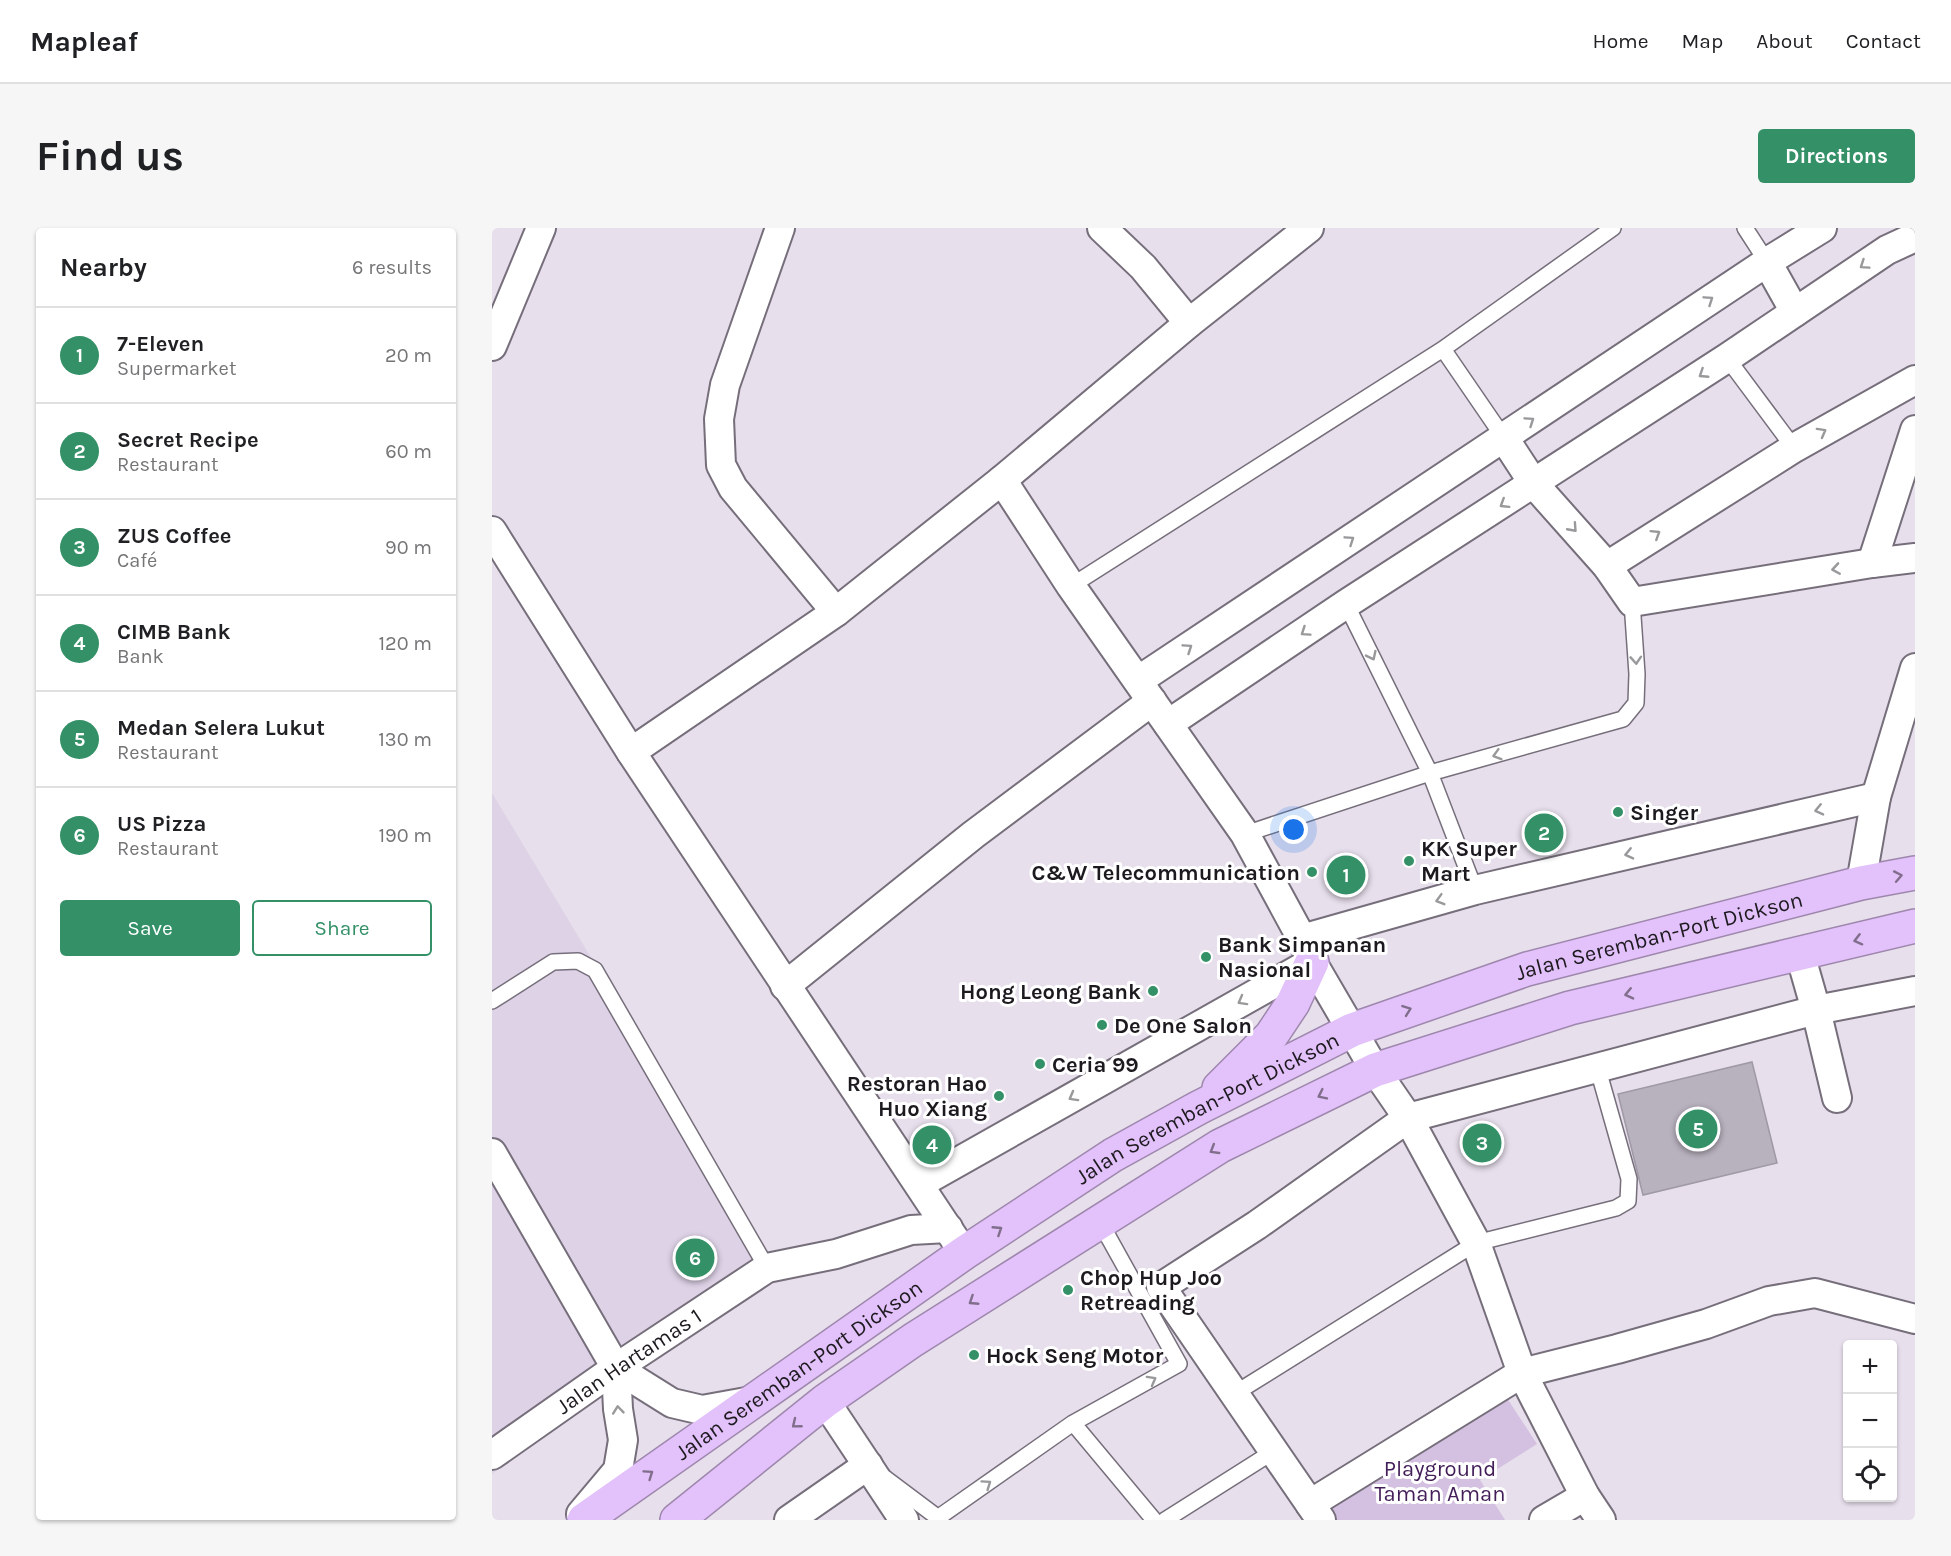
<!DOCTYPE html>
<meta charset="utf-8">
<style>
:root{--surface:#fff;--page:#f6f6f6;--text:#202124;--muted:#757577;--line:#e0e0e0;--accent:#339067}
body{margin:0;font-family:Karla,sans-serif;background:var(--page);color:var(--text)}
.controls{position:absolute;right:18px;bottom:18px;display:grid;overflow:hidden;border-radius:6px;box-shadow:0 2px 4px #0004}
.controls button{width:54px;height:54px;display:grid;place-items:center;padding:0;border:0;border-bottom:2px solid var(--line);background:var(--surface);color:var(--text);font:30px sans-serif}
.you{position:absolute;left:802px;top:602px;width:21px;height:21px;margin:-15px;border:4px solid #fff;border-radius:50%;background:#1a73e8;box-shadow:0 0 0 9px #1a73e833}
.badge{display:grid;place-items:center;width:39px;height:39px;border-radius:50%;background:var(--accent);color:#fff;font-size:20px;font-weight:700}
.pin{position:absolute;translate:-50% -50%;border:3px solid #fff;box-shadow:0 2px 6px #0006}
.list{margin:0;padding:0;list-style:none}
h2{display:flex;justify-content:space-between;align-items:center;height:78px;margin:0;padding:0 24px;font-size:26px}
h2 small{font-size:20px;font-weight:400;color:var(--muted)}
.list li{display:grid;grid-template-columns:39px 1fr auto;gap:18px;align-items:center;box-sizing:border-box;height:96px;padding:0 24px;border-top:2px solid var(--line)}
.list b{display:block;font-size:22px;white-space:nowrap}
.list p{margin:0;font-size:20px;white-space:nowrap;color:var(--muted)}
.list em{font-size:20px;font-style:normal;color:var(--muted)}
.actions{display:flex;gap:12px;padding:18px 24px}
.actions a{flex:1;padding:14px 0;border:2px solid var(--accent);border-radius:6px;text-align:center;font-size:21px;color:var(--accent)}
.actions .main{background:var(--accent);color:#fff}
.icon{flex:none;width:33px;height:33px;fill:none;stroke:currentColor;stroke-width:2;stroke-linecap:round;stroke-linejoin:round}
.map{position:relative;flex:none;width:1423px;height:1292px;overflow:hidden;border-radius:6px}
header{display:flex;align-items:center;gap:36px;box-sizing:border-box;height:84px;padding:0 30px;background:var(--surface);border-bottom:2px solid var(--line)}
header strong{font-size:28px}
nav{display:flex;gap:33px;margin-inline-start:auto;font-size:21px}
.intro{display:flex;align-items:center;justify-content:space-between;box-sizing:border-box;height:144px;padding:0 36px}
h1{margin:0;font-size:42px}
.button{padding:15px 27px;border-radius:6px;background:var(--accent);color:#fff;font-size:21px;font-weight:700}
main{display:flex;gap:36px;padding:0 36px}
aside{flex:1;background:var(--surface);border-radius:6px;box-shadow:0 2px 4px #0004}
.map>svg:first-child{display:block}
.built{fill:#ded2e7}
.green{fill:#d4c1e1}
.building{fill:#b8b1be;stroke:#9f98a5;stroke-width:1.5}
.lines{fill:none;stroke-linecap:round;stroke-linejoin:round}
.lane-casing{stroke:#766f7b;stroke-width:18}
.street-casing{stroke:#766f7b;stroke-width:32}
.highway-casing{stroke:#9e87ad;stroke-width:36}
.lane{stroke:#fff;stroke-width:15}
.street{stroke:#fff;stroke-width:28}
.highway{stroke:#e3c1fa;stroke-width:33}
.oneway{stroke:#99989a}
.oneway2{stroke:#806e8c}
.poi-dot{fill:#339067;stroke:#fff;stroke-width:2}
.labels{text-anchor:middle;stroke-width:6;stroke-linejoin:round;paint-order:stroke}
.poi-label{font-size:22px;font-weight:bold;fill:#1d1a1f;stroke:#fff;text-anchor:start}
.street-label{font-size:22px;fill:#1d1a1f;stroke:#fff}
.park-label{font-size:22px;fill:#421d58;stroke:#fff}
</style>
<header>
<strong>Mapleaf</strong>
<nav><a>Home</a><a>Map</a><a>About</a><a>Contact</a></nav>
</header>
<div class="intro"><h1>Find us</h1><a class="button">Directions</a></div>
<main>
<aside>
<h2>Nearby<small>6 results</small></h2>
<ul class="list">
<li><span class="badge">1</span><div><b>7-Eleven</b><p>Supermarket</p></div><em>20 m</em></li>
<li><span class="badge">2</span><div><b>Secret Recipe</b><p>Restaurant</p></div><em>60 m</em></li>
<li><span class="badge">3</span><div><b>ZUS Coffee</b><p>Café</p></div><em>90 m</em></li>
<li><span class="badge">4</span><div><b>CIMB Bank</b><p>Bank</p></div><em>120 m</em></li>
<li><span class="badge">5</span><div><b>Medan Selera Lukut</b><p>Restaurant</p></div><em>130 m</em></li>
<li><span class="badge">6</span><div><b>US Pizza</b><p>Restaurant</p></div><em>190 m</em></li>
</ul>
<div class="actions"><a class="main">Save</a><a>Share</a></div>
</aside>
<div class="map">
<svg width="1423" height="1292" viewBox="0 0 1423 1292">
<rect width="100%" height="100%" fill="#e7dfec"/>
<!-- built -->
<path class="built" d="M0 565 278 1027 0 1246Z"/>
<!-- green -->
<path class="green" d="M1013 1167 1045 1216 988 1252 1013 1292H831L826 1284Z"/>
<!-- building -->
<path class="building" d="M1260 834 1285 935 1151 967 1126 866Z"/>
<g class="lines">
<defs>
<path id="lane" d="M1253 0 1275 34
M951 121 1012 210
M1235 130 1302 220
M579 358 951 121 1121 0
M854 376 938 545 983 662
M753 606 938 545 1131 491 1144 475 1145 446 1140 374
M0 773 61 734 86 733 103 742 275 1040
M742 1166 984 1015 1124 980 1136 973 1137 951 1105 838
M581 1195 662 1292
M393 1250 449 1292
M447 1289 581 1195 687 1136 608 994
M673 1292 782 1223"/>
<g id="street">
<path d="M288 0 233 157 227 191 229 237 241 260 344 384"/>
<path d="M610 0 651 39 697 95"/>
<path d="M1275 34 1303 84"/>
<path d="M0 118 49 0"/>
<path d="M1012 210 1042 256 1115 338 1140 374 1380 335 1423 330"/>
<path d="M510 252 579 358 753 606 810 711 820 734 883 842 916 890 984 1015 1030 1145 1093 1268 1109 1292"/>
<path d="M0 303 139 524 472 1025"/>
<path d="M1380 335 1423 202"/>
<path d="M1115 338 1302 220 1423 152"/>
<path d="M647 452 1275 34 1330 0"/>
<path d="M676 496 854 376 1235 130 1395 22 1423 9"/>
<path d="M139 524 344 384 510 252 697 95 817 0"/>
<path d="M1369 655 1384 569 1423 440"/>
<path d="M810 711 983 662 1384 569"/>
<path d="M293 758 481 607 660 473"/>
<path d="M1345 870 1324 782 1423 763"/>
<path d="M0 925 124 1140 126 1181 131 1212 126 1242 89 1286"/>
<path d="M427 956 820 734"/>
<path d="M124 1140 180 1175 210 1182 260 1173"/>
<path d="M333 1173 412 1292"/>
<path id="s1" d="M0 1227 124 1140 275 1040 344 1026 419 1002 456 1000"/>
<path d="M818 1276 1030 1145 1125 1121 1214 1096 1277 1073 1323 1065 1423 1091"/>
<path d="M297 1292 376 1237"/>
<path d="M829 1292 669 1059 765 997 916 890 1324 782 1308 726"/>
<path d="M1052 1292 1093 1268"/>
</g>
<g id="highway">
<path d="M727 860 779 808 801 775 820 734"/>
<path id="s2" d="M92 1292 472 1025 621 927 706 880 860 802 1035 741 1369 655 1423 645"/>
<path d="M185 1292 333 1173 421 1112 728 918 883 842 1078 780 1423 698"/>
</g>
</defs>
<!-- lane casing -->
<use href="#lane" class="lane-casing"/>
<!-- street casing -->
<use href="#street" class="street-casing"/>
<!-- highway casing -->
<use href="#highway" class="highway-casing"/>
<!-- lane -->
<use href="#lane" class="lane"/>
<!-- street -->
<use href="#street" class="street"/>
<!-- highway -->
<use href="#highway" class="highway"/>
</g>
<!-- one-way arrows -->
<defs><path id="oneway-chevron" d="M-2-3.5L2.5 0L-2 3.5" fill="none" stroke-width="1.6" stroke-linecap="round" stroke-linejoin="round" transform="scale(1.5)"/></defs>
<g class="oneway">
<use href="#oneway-chevron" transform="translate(1372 37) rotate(146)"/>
<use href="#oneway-chevron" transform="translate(1217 72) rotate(-34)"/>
<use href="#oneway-chevron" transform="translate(1211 146) rotate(147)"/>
<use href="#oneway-chevron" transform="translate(1038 193) rotate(-34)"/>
<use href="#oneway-chevron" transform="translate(1330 204) rotate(-29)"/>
<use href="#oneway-chevron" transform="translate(1012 276) rotate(148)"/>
<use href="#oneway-chevron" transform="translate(1081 300) rotate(48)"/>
<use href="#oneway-chevron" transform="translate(1164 306) rotate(-32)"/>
<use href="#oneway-chevron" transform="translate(858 312) rotate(-34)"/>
<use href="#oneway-chevron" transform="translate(1344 341) rotate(171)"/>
<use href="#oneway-chevron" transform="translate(813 404) rotate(146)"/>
<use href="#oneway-chevron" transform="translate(696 420) rotate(-34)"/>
<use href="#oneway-chevron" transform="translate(880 428) rotate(64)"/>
<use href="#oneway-chevron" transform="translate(1144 432) rotate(86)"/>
<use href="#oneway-chevron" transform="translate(1005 527) rotate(164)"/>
<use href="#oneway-chevron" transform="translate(1327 582) rotate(167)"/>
<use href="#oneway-chevron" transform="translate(1137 626) rotate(167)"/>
<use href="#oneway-chevron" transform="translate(948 672) rotate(164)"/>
<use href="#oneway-chevron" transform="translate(750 773) rotate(151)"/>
<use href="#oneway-chevron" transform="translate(581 869) rotate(151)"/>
<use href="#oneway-chevron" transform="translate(660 1152) rotate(-29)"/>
<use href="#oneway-chevron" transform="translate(126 1182) rotate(-96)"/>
<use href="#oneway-chevron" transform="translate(495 1256) rotate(-35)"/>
</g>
<g class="oneway2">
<use href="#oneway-chevron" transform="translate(1406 648) rotate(-11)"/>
<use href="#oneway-chevron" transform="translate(1366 712) rotate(166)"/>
<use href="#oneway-chevron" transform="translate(1137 766) rotate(167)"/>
<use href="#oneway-chevron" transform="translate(915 782) rotate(-20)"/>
<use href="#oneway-chevron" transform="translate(830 867) rotate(154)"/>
<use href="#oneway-chevron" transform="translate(722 922) rotate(149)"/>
<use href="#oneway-chevron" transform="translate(506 1002) rotate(-33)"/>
<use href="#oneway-chevron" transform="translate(481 1073) rotate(147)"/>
<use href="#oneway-chevron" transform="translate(304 1196) rotate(141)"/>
<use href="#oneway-chevron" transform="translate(157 1246) rotate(-35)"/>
</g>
<!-- markers -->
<g class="poi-dot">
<circle cx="1126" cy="584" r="6"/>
<circle cx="917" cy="633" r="6"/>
<circle cx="820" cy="644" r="6"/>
<circle cx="714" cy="729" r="6"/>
<circle cx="661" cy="763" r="6"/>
<circle cx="610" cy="797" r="6"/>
<circle cx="548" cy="836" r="6"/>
<circle cx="507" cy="868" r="6"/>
<circle cx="576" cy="1062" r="6"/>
<circle cx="482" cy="1127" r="6"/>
</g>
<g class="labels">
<!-- poi labels -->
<g class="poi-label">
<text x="1138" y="592">Singer</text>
<text x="929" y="628">KK Super<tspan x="929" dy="25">Mart</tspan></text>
<text x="808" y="652" text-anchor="end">C&amp;W Telecommunication</text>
<text x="726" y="724">Bank Simpanan<tspan x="726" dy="25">Nasional</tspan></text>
<text x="649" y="771" text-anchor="end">Hong Leong Bank</text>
<text x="622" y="805">De One Salon</text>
<text x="560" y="844">Ceria 99</text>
<text x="495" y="863" text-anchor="end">Restoran Hao<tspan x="495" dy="25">Huo Xiang</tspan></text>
<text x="588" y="1057">Chop Hup Joo<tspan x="588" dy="25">Retreading</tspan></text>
<text x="494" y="1135">Hock Seng Motor</text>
</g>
<!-- street labels -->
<g class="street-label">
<text dy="8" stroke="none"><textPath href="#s2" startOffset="1234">Jalan Seremban-Port Dickson</textPath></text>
<text dy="8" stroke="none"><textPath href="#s2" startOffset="748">Jalan Seremban-Port Dickson</textPath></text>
<text dy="8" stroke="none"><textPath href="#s1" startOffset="166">Jalan Hartamas 1</textPath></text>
<text dy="8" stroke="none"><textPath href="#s2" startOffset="262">Jalan Seremban-Port Dickson</textPath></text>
</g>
<!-- park labels -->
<g class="park-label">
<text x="948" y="1248">Playground<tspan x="948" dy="25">Taman Aman</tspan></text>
</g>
</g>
</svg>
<div class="controls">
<button>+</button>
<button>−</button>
<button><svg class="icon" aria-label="locate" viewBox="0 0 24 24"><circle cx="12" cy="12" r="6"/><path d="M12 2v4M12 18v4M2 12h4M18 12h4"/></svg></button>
</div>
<div class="you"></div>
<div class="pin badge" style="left:854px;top:647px">1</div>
<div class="pin badge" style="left:1052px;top:605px">2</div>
<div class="pin badge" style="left:990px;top:915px">3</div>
<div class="pin badge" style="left:440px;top:917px">4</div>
<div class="pin badge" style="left:1206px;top:901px">5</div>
<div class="pin badge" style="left:203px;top:1030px">6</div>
</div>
</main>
